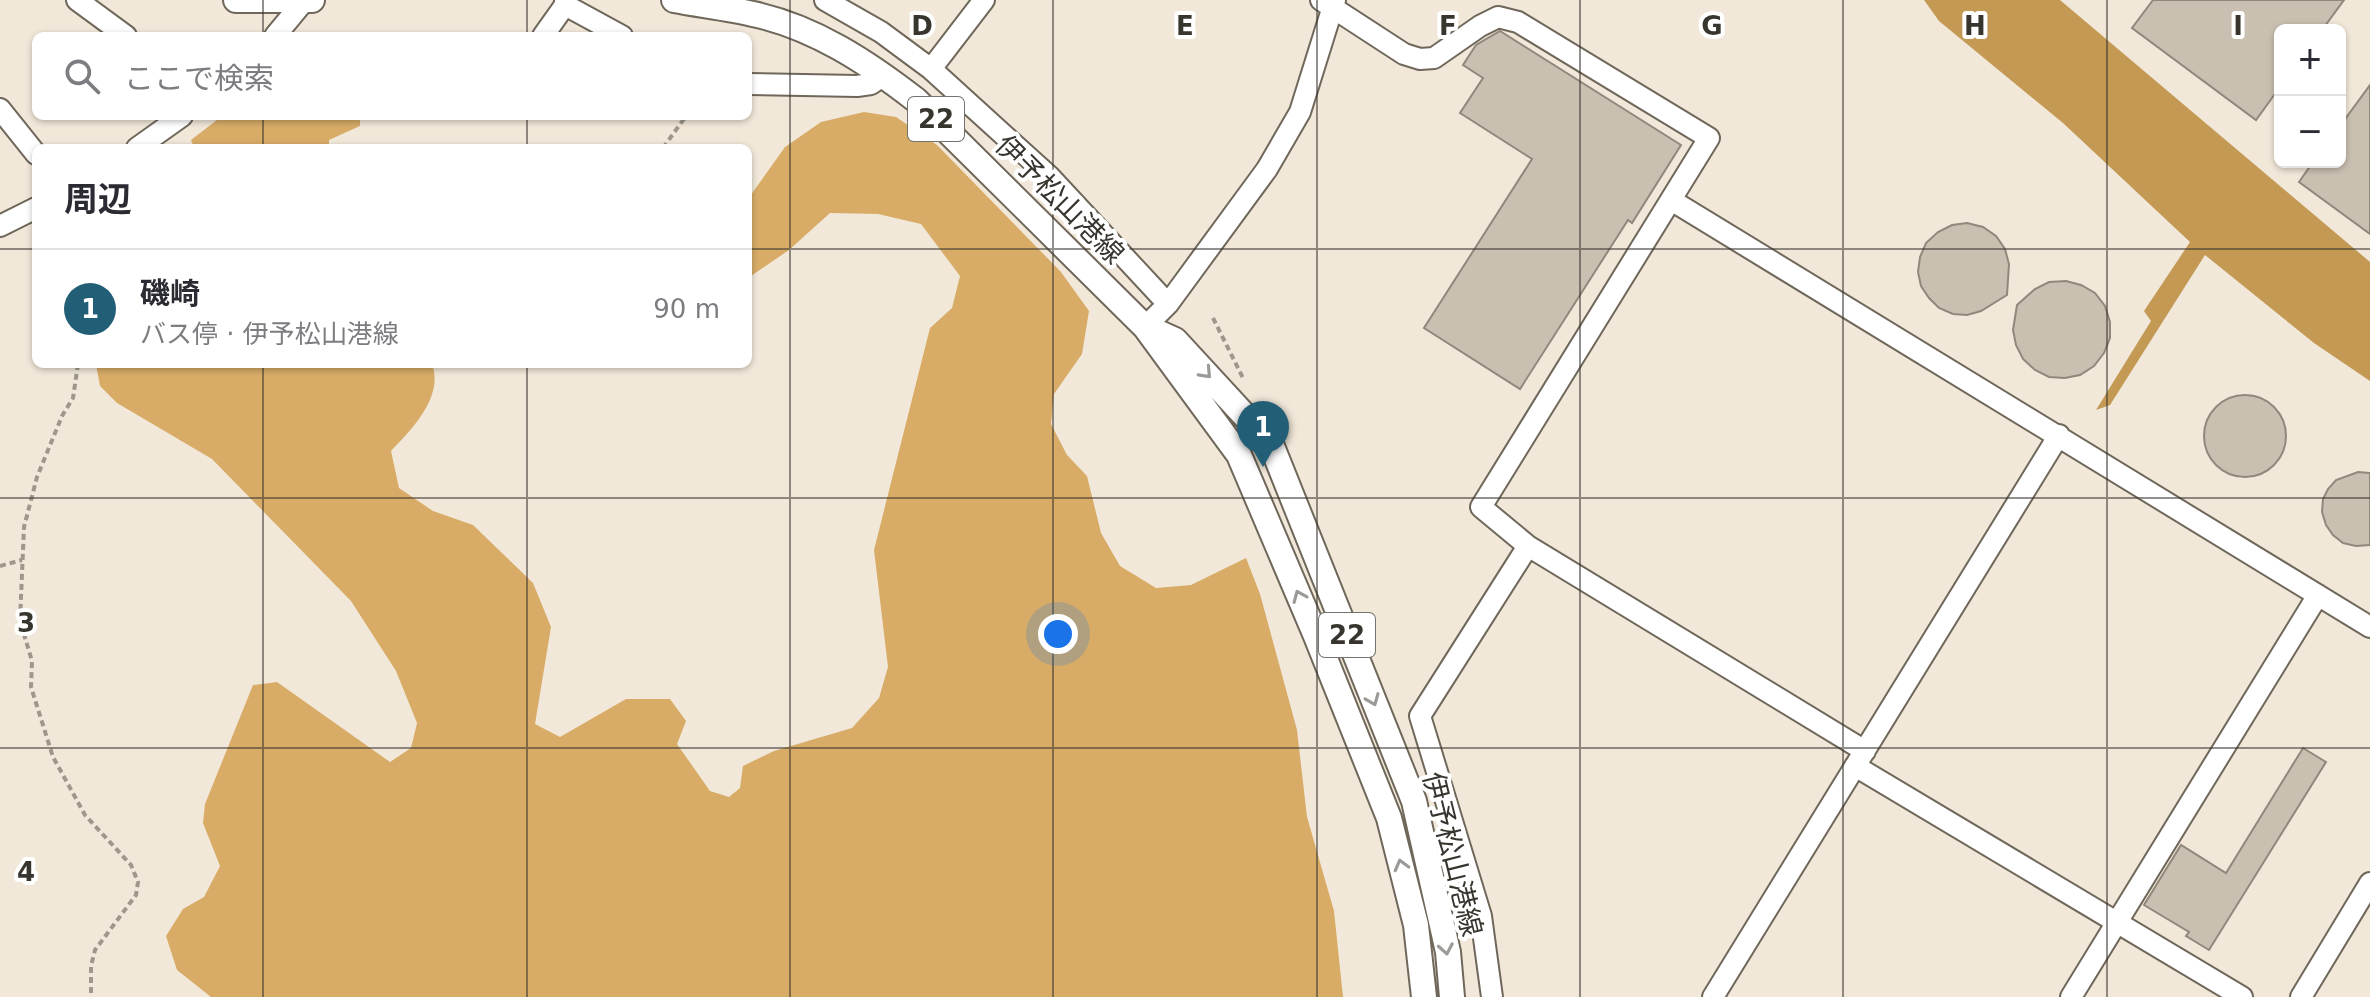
<!DOCTYPE html>
<html lang="ja">
<meta charset="utf-8">
<style>
:root{--surface:#fff;--page:#f7f7f7;--text:#2b2b33;--muted:#7c7c81;--line:#e1e1e2;--accent:#225e76}
body{margin:0;font-family:"DejaVu Sans","Noto Sans JP",sans-serif;background:var(--page);color:var(--text)}
.controls{position:absolute;right:24px;top:24px;display:grid;overflow:hidden;border-radius:12px;box-shadow:0 2px 6px #0004}
.controls button{width:72px;height:72px;display:grid;place-items:center;padding:0;border:0;border-bottom:2px solid var(--line);background:var(--surface);color:var(--text);font:40px sans-serif}
.you{position:absolute;left:1058px;top:634px;width:28px;height:28px;margin:-20px;border:6px solid #fff;border-radius:50%;background:#1a73e8;box-shadow:0 0 0 12px #1a73e833}
.badge{display:grid;place-items:center;width:52px;height:52px;border-radius:50%;background:var(--accent);color:#fff;font-size:26px;font-weight:700}
.pin{position:absolute;translate:-50% -66px;filter:drop-shadow(0 2px 4px #0008)}
.pin::after{content:'';position:absolute;top:42px;width:28px;height:24px;background:inherit;clip-path:polygon(0 0,100% 0,50% 100%)}
.list{margin:0;padding:0;list-style:none}
h2{display:flex;justify-content:space-between;align-items:center;height:104px;margin:0;padding:0 32px;font-size:34px}
h2 small{font-size:26px;font-weight:400;color:var(--muted)}
.list li{display:grid;grid-template-columns:52px 1fr auto;gap:24px;align-items:center;box-sizing:border-box;height:120px;padding:0 32px;border-top:2px solid var(--line)}
.list b{display:block;font-size:30px;white-space:nowrap}
.list p{margin:0;font-size:26px;white-space:nowrap;color:var(--muted)}
.list em{font-size:26px;font-style:normal;color:var(--muted)}
.icon{flex:none;width:44px;height:44px;fill:none;stroke:currentColor;stroke-width:2;stroke-linecap:round;stroke-linejoin:round}
.map{position:relative;flex:none;width:2370px;height:997px;overflow:hidden}
.search{position:absolute;background:var(--surface);box-shadow:0 2px 6px #0004;left:32px;top:32px;width:720px;height:88px;display:flex;align-items:center;gap:20px;box-sizing:border-box;padding:0 28px;border-radius:12px;color:var(--muted);font-size:30px}
.panel{position:absolute;background:var(--surface);box-shadow:0 2px 6px #0004;left:32px;top:144px;width:720px;height:224px;border-radius:12px}
.map>svg:first-child{display:block}
.forest{fill:#d8ac67}
.water{fill:#c39954}
.building{fill:#c9c0b1;stroke:#91887b;stroke-width:2}
.lines{fill:none;stroke-linecap:round;stroke-linejoin:round}
.minor-casing{stroke:#6f675a;stroke-width:24}
.major-casing{stroke:#6f675a;stroke-width:28}
.path{stroke:#9d978c;stroke-width:4;stroke-dasharray:6 4;stroke-linecap:butt}
.minor{stroke:#fff;stroke-width:20}
.major{stroke:#fff;stroke-width:24}
.oneway{stroke:#9c9a97}
.grid{fill:none;stroke:#38352f;stroke-width:2;stroke-opacity:0.55}
.labels{text-anchor:middle;stroke-width:8;stroke-linejoin:round;paint-order:stroke}
.shield{fill:#fff;stroke:#74726d;stroke-width:2}
.shield-label{font-size:26px;font-weight:bold;fill:#38352f}
.street-label{font-size:28px;fill:#38352f;stroke:#fff}
.grid-label{font-size:26px;text-anchor:middle;font-weight:bold;fill:#38352f;stroke:#fff;stroke-width:8;stroke-linejoin:round;paint-order:stroke}
</style>
<div class="map">
<svg width="2370" height="997" viewBox="0 0 2370 997">
<rect width="100%" height="100%" fill="#f1e8d9"/>
<!-- forest -->
<path class="forest" d="M864 112 896 117 937 145 1061 272 1089 311 1082 354 1054 394 1051 424 1067 455 1087 476 1101 533 1120 566 1156 588 1191 585 1246 558 1260 594 1297 730 1307 817 1334 911 1343 997H211L177 970 166 936 183 909 204 897 220 866 203 823 205 804 253 685 277 682 390 762 411 748 417 723 396 671 351 601 212 459 117 403 100 386 96 364H432C444 397 412 429 391 451L399 488 433 511 473 525 533 583 551 627 535 724 560 737 626 699H670L686 721 677 744 710 791 729 797 740 788 743 766 774 751 852 728 879 698 888 667 874 550 930 328 952 308 960 276 921 224 878 214 830 213 789 250 748 278V199L785 147 821 122Z
M222 116H360V126L329 140V148H194L191 140Z"/>
<!-- water -->
<path class="water" d="M1924 0H2060L2370 262V381L2314 343 2205 255 2110 405 2096 410 2151 321 2144 311 2190 242 2063 123 1939 21Z"/>
<!-- building -->
<path class="building" d="M2153 0H2344L2322 30H2280V87L2256 120 2132 28Z
M1500 31 1681 145 1632 223 1628 220 1520 389 1424 328 1532 159 1460 113 1483 78 1463 65 1476 45Z
M2370 85V234L2299 182 2313 162H2340V126Z
M1967 223 1983 227 1996 236 2005 249 2009 264 2007 295 1981 311 1967 315 1953 314 1939 308 1929 298 1921 286 1918 272 1920 257 1926 243 1938 232 1952 225Z
M2066 281 2081 285 2095 293 2105 306 2110 322V338L2104 353 2094 366 2080 375 2065 378 2049 377 2035 370 2023 359 2016 345 2013 330 2017 305 2035 289 2049 282Z
M2204 436a41 41 0 1 1 82 0a41 41 0 1 1-82 0Z
M2358 472 2370 473V545L2356 546 2343 543 2333 535 2326 525 2322 512 2323 499 2328 489 2336 480Z
M2303 748 2326 762 2209 950 2186 936 2189 932 2144 905 2181 845 2226 873Z"/>
<g class="lines">
<defs>
<path id="minor" d="M77 0 126 36
M565 0V5L622 36
M825 0 881 32 931 69 1050 177 1168 304
M1321 0 1404 54 1420 59 1434 58 1480 26 1498 17 1518 22 1709 138 1481 507 1528 546 1865 751
M275 36 304 1
M543 36 565 5
M931 69 984 0
M748 84 857 86 871 84 884 75
M0 109 36 154
M137 148 182 116
M1671 200 2370 627
M0 226 36 208
M1145 327 1168 304 1267 169 1300 112 1335 0
M1855 766 2242 997
M1492 997 1481 916 1420 716 1528 546
M1713 997 2059 435
M2071 997 2318 595
M2301 997 2370 883"/>
<path id="major" d="M236 0H312
M674 0C700 5 727 8 753 14 814 27 867 62 916 100L1145 327 1239 455 1316 636 1389 818 1416 925 1424 997
M1155 331 1175 340 1271 444 1414 801 1448 952 1452 997"/>
</defs>
<!-- minor casing -->
<use href="#minor" class="minor-casing"/>
<!-- major casing -->
<use href="#major" class="major-casing"/>
<!-- path -->
<path class="path" d="M663 148 686 116
M1213 318 1244 380
M78 364 73 398 62 416 37 477 24 527 20 621 32 661 31 687 53 757 85 815 131 865 138 882 136 895 95 950 91 966V997
M0 566 22 560"/>
<!-- minor -->
<use href="#minor" class="minor"/>
<!-- major -->
<use href="#major" class="major"/>
</g>
<!-- one-way arrows -->
<defs><path id="oneway-chevron" d="M-2-3.5L2.5 0L-2 3.5" fill="none" stroke-width="1.6" stroke-linecap="round" stroke-linejoin="round" transform="scale(2)"/></defs>
<g class="oneway">
<use href="#oneway-chevron" transform="translate(1206 373) rotate(47)"/>
<use href="#oneway-chevron" transform="translate(1299 596) rotate(-113)"/>
<use href="#oneway-chevron" transform="translate(1373 700) rotate(68)"/>
<use href="#oneway-chevron" transform="translate(1401 865) rotate(-105)"/>
<use href="#oneway-chevron" transform="translate(1446 949) rotate(80)"/>
</g>
<!-- grid -->
<path class="grid" d="M263 0V36M527 0V36M790 0V997M1053 0V997M1317 0V997M1580 0V997M1843 0V997M2107 0V997M263 116V148M527 116V148M0 249H36M748 249H2370M263 364V997M527 364V997M0 498H2370M0 748H2370"/>
<g class="labels">
<!-- shield labels -->
<g class="shield">
<rect x="908" y="97" width="56" height="44" rx="6"/>
<rect x="1319" y="613" width="56" height="44" rx="6"/>
</g>
<g class="shield-label">
<text x="936" y="128">22</text>
<text x="1347" y="644">22</text>
</g>
<!-- street labels -->
<g class="street-label">
<text transform="translate(1060 199) rotate(45)" y="10">伊予松山港線</text>
<text transform="translate(1453 854) rotate(76)" y="10">伊予松山港線</text>
</g>
</g>
<g class="grid-label">
<text x="922" y="35">D</text>
<text x="1185" y="35">E</text>
<text x="1448" y="35">F</text>
<text x="1712" y="35">G</text>
<text x="1975" y="35">H</text>
<text x="2238" y="35">I</text>
<text x="26" y="632">3</text>
<text x="26" y="881">4</text>
</g>
</svg>
<div class="controls">
<button>+</button>
<button>−</button>
</div>
<div class="you"></div>
<div class="pin badge" style="left:1263px;top:467px">1</div>
<div class="search"><svg class="icon" aria-label="search" viewBox="0 0 24 24"><circle cx="10" cy="10" r="6"/><path d="M15 15l6 6"/></svg>ここで検索</div>
<section class="panel">
<h2>周辺<small></small></h2>
<ul class="list">
<li><span class="badge">1</span><div><b>磯崎</b><p>バス停 · 伊予松山港線</p></div><em>90 m</em></li>
</ul>
</section>
</div>
